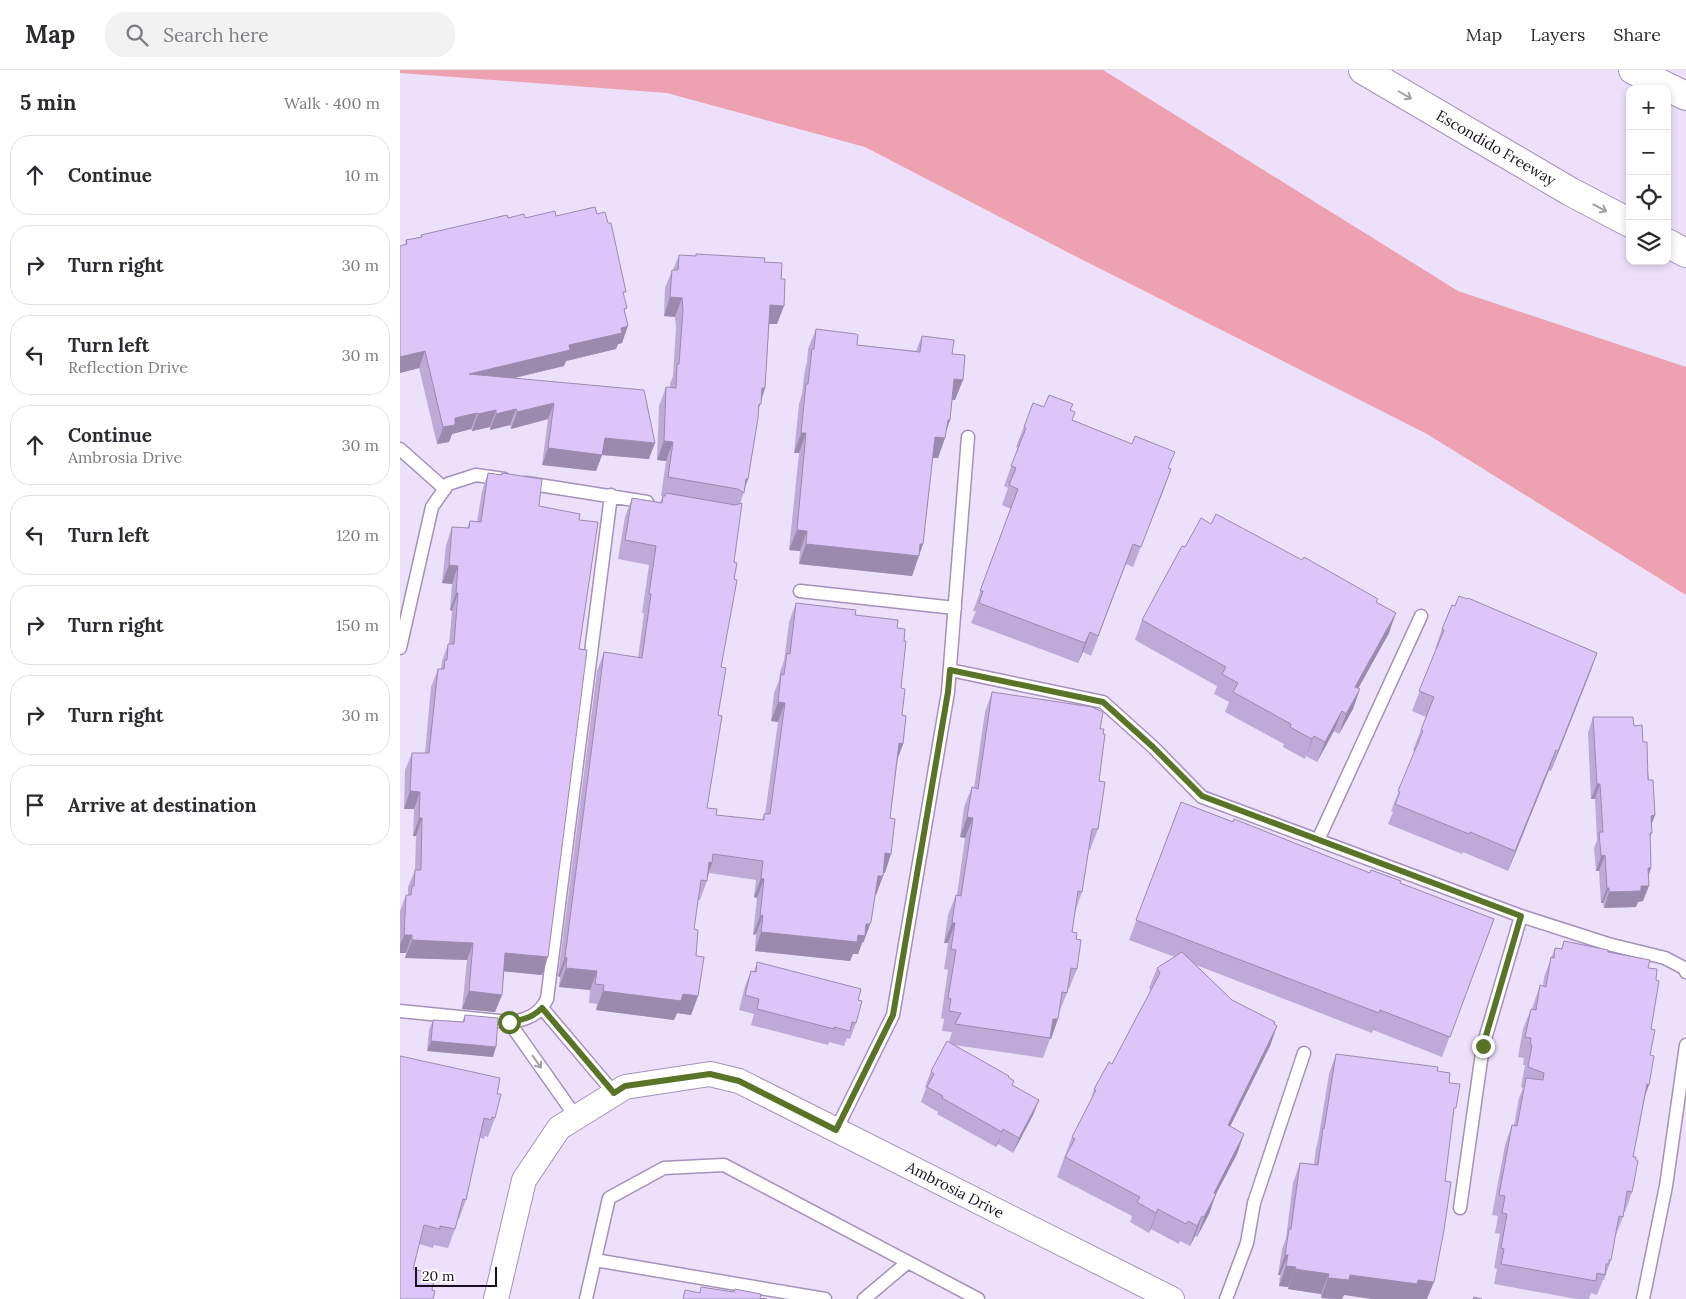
<!DOCTYPE html>
<meta charset="utf-8">
<style>
:root{--surface:#fff;--page:#f2f2f3;--text:#2b2b33;--muted:#7c7c81;--line:#e1e1e2}
body{margin:0;font-family:Lora,serif;background:var(--page);color:var(--text)}
.controls{position:absolute;right:15px;top:15px;display:grid;overflow:hidden;border-radius:10px;box-shadow:0 2px 8px #0003}
.controls button{width:45px;height:45px;display:grid;place-items:center;padding:0;border:0;border-bottom:1px solid var(--line);background:var(--surface);color:var(--text);font:25px sans-serif}
.scale{position:absolute;left:15px;bottom:12px;width:82px;box-sizing:border-box;padding-left:5px;border:2px solid #181020;border-top:0;font-size:14px;line-height:18px;white-space:nowrap;color:#181020;-webkit-text-stroke:4px #fff;paint-order:stroke}
.stop{position:absolute;width:15px;height:15px;margin:-11px;border:4px solid #597427;border-radius:50%;background:#fff}
.stop.end{background:#597427;border-color:#fff;box-shadow:0 1px 5px #0008}
.list{margin:0;padding:0;list-style:none}
h2{display:flex;justify-content:space-between;align-items:center;height:65px;margin:0;padding:0 20px;font-size:21px}
h2 small{font-size:16px;font-weight:400;color:var(--muted)}
.list li{display:grid;grid-template-columns:32px 1fr auto;gap:15px;align-items:center;box-sizing:border-box;height:80px;margin:0 10px 10px;padding:0 10px;border:1px solid var(--line);border-radius:20px}
.list b{display:block;font-size:19px;white-space:nowrap}
.list p{margin:0;font-size:16px;white-space:nowrap;color:var(--muted)}
.list em{font-size:16px;font-style:normal;color:var(--muted)}
.icon{flex:none;width:28px;height:28px;fill:none;stroke:currentColor;stroke-width:2;stroke-linecap:round;stroke-linejoin:round}
.map{position:relative;flex:none;width:1286px;height:1229px;overflow:hidden}
header{display:flex;align-items:center;gap:30px;box-sizing:border-box;height:70px;padding:0 25px;background:var(--surface);border-bottom:1px solid var(--line)}
header strong{font-size:24px}
nav{display:flex;gap:28px;margin-inline-start:auto;font-size:18px}
.search{width:350px;height:45px;background:var(--page);display:flex;align-items:center;gap:12px;box-sizing:border-box;padding:0 18px;border-radius:20px;color:var(--muted);font-size:19px}
main{display:flex}
aside{flex:1;background:var(--surface)}
.map>svg:first-child{display:block}
.green{fill:#eea1b0}
.lines{fill:none;stroke-linecap:round;stroke-linejoin:round}
.service-casing{stroke:#a591bb;stroke-width:15}
.minor-casing{stroke:#a591bb;stroke-width:26}
.motorway-casing{stroke:#a591bb;stroke-width:30}
.service{stroke:#fff;stroke-width:12}
.minor{stroke:#fff;stroke-width:24}
.motorway{stroke:#fff;stroke-width:28}
.wall{fill:#bfa9d6}
.shaded-wall{fill:#9b8aae}
.building{fill:#dec5f9;stroke:#9b8aae}
.oneway{stroke:#a39fa6}
.route{stroke:#597427;stroke-width:6}
.labels{text-anchor:middle;stroke-width:4;stroke-linejoin:round;paint-order:stroke}
.street-label{font-size:15px;fill:#181020;stroke:#fff}
</style>
<header>
<strong>Map</strong>
<div class="search"><svg class="icon" aria-label="search" viewBox="0 0 24 24"><circle cx="10" cy="10" r="6"/><path d="M15 15l6 6"/></svg>Search here</div>
<nav><a>Map</a><a>Layers</a><a>Share</a></nav>
</header>
<main>
<aside>
<h2>5 min<small>Walk · 400 m</small></h2>
<ul class="list">
<li><svg class="icon" aria-label="ahead" viewBox="0 0 24 24"><path d="M12 20V5M6 11l6-6 6 6"/></svg><div><b>Continue</b></div><em>10 m</em></li>
<li><svg class="icon" aria-label="right" viewBox="0 0 24 24"><path d="M7 20v-9h11M14 6l5 5-5 5"/></svg><div><b>Turn right</b></div><em>30 m</em></li>
<li><svg class="icon" aria-label="left" viewBox="0 0 24 24"><path d="M17 20v-9H6M10 6l-5 5 5 5"/></svg><div><b>Turn left</b><p>Reflection Drive</p></div><em>30 m</em></li>
<li><svg class="icon" aria-label="ahead" viewBox="0 0 24 24"><path d="M12 20V5M6 11l6-6 6 6"/></svg><div><b>Continue</b><p>Ambrosia Drive</p></div><em>30 m</em></li>
<li><svg class="icon" aria-label="left" viewBox="0 0 24 24"><path d="M17 20v-9H6M10 6l-5 5 5 5"/></svg><div><b>Turn left</b></div><em>120 m</em></li>
<li><svg class="icon" aria-label="right" viewBox="0 0 24 24"><path d="M7 20v-9h11M14 6l5 5-5 5"/></svg><div><b>Turn right</b></div><em>150 m</em></li>
<li><svg class="icon" aria-label="right" viewBox="0 0 24 24"><path d="M7 20v-9h11M14 6l5 5-5 5"/></svg><div><b>Turn right</b></div><em>30 m</em></li>
<li><svg class="icon" aria-label="arrive" viewBox="0 0 24 24"><path d="M6 21V4h12l-3 4 3 4H6"/></svg><div><b>Arrive at destination</b></div></li>
</ul>
</aside>
<div class="map">
<svg width="1286" height="1229" viewBox="0 0 1286 1229">
<rect width="100%" height="100%" fill="#ede0fb"/>
<!-- green -->
<path class="green" d="M0 0H703L1058 221 1286 297V525L1027 364 673 185 465 77 267 23 0 3Z"/>
<g class="lines">
<defs>
<path id="service" d="M0 379 45 419
M126 413 247 432
M400 521 555 538
M0 578 32 437 48 414 76 405 104 409
M550 600 703 632 753 677 802 727 1121 846 1208 874 1265 888 1284 898 1286 902
M918 770 1021 546
M142 938 214 1023
M0 941 109 952C127 950 139 945 147 929L211 425
M109 952 176 1047
M436 1060 493 945 548 622 568 367
M1060 1138 1083 976 1121 846
M195 1190 425 1229
M186 1229 209 1128 264 1098 324 1095 578 1229
M464 1229 508 1192
M826 1229 847 1173 854 1133 904 983
M1243 1229 1266 1116 1286 975"/>
<path id="minor" d="M96 1229 124 1110 159 1058 225 1017 310 1004 339 1011 772 1229"/>
<path id="motorway" d="M963 0 1171 122 1230 153
M1233 0 1286 26
M1267 173 1286 183"/>
</defs>
<!-- service casing -->
<use href="#service" class="service-casing"/>
<!-- minor casing -->
<use href="#minor" class="minor-casing"/>
<!-- motorway casing -->
<use href="#motorway" class="motorway-casing"/>
<!-- service -->
<use href="#service" class="service"/>
<!-- minor -->
<use href="#minor" class="minor"/>
<!-- motorway -->
<use href="#motorway" class="motorway"/>
</g>
<!-- wall -->
<path class="wall" d="M197 144 224 226 225 243 222 273 218 274 216 279 166 291 164 296 115 308 249 389 202 385 196 401 142 395 148 349 111 359 110 355 90 360V357L72 361 71 359 52 364 49 372 37 374 19 298 0 303V176L5 175 6 170 21 167V165L108 148Z
M279 185 364 192 377 254H369L365 318 358 340 348 409 340 434 321 597 318 645 307 738 316 745 362 750 364 744H365L378 652 371 651 374 623 379 610 380 602 384 591 389 552 396 533 455 545 497 558 502 645 503 674 498 688 490 748 485 803 483 802V806L476 825H475L464 871 462 873 458 884H453L450 891 355 881 356 864 353 865 357 828 354 827 356 810 309 803 307 811 300 830H298L294 859 298 926 291 945 277 943 274 950 196 940 197 934 189 933 190 920 159 917 160 907 158 906 197 601 204 582 238 588 244 543H242L249 495 218 489 225 447 232 428 260 432 263 426H265H261L266 391 257 390 259 336 266 317H270V313L273 306 276 258 275 247 264 246 265 218 272 200H273Z
M416 259 457 275 516 281 522 266 552 284 555 330H552L550 350 546 361 545 368 538 388H533L523 474 512 506 399 494 400 481 389 480 399 383H394L399 334 402 324 405 299 407 292 408 279Z
M633 333 644 337 671 340 672 350 771 399 733 497 726 494 691 586 683 582 678 593 571 553 576 541H573L611 439 602 435 608 418 604 416 618 378 616 377Z
M88 403 101 405 102 403 139 436 179 450V579L142 905 104 901 102 925 95 942 62 939 67 890 5 888 6 883H0V841L6 825H8V817L15 800 16 766H13L14 739H4L5 700 12 683H25L31 617 38 599H41L42 591 48 574H49L52 541 50 540 52 514 42 513 46 475 52 457 67 458 70 451 77 452 82 421Z
M811 454 977 532 989 563 958 618 953 639 939 664 934 661 917 692 906 686 905 689 883 677 884 674 825 642 829 632 814 624 817 616 735 570 742 550 785 477Z
M1042 559 1197 583 1151 701 1149 700 1108 801 1063 782 1062 784 988 754 993 742 991 741 1015 681 1013 680 1026 647 1012 641 1036 579H1035Z
M592 622 700 659 698 759 690 780 689 779 682 822 675 842 672 862 676 869 677 899 669 919 668 918 667 923 659 943 651 969H650L643 988 554 975 608 1008 613 1016 639 1030 633 1045 613 1083 598 1074 596 1077 537 1044 538 1042 521 1032 526 1018 525 1017 531 1001 549 972 552 962 542 961 544 949 541 948 548 900 544 899 548 873H544L548 845 556 825H557L565 768 560 767 564 737 572 717 574 718 585 642Z
M1193 647 1234 656 1243 672 1255 745 1251 755 1252 763 1250 768 1251 798 1248 806 1243 831 1238 832 1236 837 1204 838 1203 833H1201L1199 801H1196L1194 778 1197 770 1195 729H1191L1188 663Z
M781 732 970 803 1000 813 1094 849 1042 987 973 960 972 963 796 895 832 930 877 956 870 976 830 1056 844 1064 837 1084 816 1124 809 1144 797 1167 795 1166 790 1176 780 1171 779 1174 751 1159 749 1163 730 1152 732 1146 657 1107 672 1067 690 1032 694 1019 712 994 751 920 749 918 757 898 775 887 729 870Z
M1164 871 1208 882 1248 898 1256 910 1251 959 1250 985 1245 1027 1233 1087 1232 1122 1225 1142H1224L1223 1147 1215 1167 1211 1190 1204 1210H1203L1197 1225 1191 1223 1189 1229H1177L1094 1214 1097 1199 1094 1198 1100 1164 1095 1163 1098 1146 1092 1145 1105 1075 1112 1055H1114L1119 1028 1123 1018 1121 1017 1125 995H1123L1124 988 1118 987 1123 959 1131 939H1132L1140 915 1143 916 1144 907 1155 878 1161 879Z
M357 892 458 930 456 953 450 969 447 968 444 976 429 972 428 975 351 955 354 944 339 940 345 916 351 901H354Z
M65 945 93 987 27 981 29 960 33 950 62 952Z
M936 984 944 1225 942 1229H929L921 1228V1224L888 1219V1217L879 1216 880 1205H878L882 1179 886 1168 893 1113 900 1093 914 1094 916 1078 918 1071 929 1004Z
M0 986 97 1024 95 1048 88 1067 85 1066 84 1069 80 1068 66 1130 59 1149H58L55 1159 48 1178 34 1175 33 1178 19 1174 13 1199 32 1220 0 1229Z"/>
<!-- shaded-wall -->
<path class="shaded-wall" d="M270 227 282 228 275 247 264 246Z
M370 235 384 236 377 254H363Z
M228 256 222 273 218 274 216 279 166 291 164 296 63 320 69 304 169 275 221 258Z
M25 281 19 298 0 303V287Z
M554 309 563 310 555 330 547 329Z
M362 318H365L354 353Z
M154 333 148 349 111 359 117 342Z
M116 339 110 355 90 360 96 344Z
M96 340 90 357 72 361 78 344Z
M77 343 71 359 52 364 49 372 37 374 43 357 55 348Z
M548 350H550L544 368H545L538 388 528 387 535 367Z
M401 363H406L399 383H394Z
M205 368 255 373 249 389 202 385 196 401 142 395 148 378Z
M264 371 273 372 266 391 257 390Z
M771 399 764 419 733 497 741 477Z
M346 409H348L343 423Z
M397 460 407 461 400 481 389 480Z
M406 474H523L512 506 399 494Z
M49 495 58 496 52 514 42 513Z
M56 523H58L52 541 50 540Z
M996 543 989 563 948 637 955 617Z
M690 562 683 582 678 593 685 573Z
M1197 583 1190 603 1151 701 1158 681Z
M960 619 953 639 939 664 946 644Z
M378 632 385 633 378 652 371 651Z
M942 641 934 661 917 692 925 672Z
M914 666 906 686 905 689 912 669Z
M499 673 503 674 496 693Z
M1156 680 1149 700 1108 801 1115 781Z
M1197 714H1200L1195 729H1191Z
M10 721 20 722 14 739H4Z
M1255 745 1249 761 1251 746Z
M567 747 573 748 565 768 560 767Z
M19 748H22L16 766H13Z
M485 783 491 784 485 803 479 802Z
M1205 785 1199 801H1196L1201 786Z
M309 792 312 793 306 811Z
M1248 798H1251L1246 814Z
M478 806H483L476 825H471Z
M361 808 364 809 357 828 354 827Z
M1241 816H1249L1243 831 1238 832 1236 837 1204 838 1209 822Z
M1207 818H1209L1203 833H1201Z
M363 845 356 864 353 865 360 846Z
M471 852 464 871 462 873 458 884H453L450 891 355 881 361 862 458 865 466 854Z
M552 853H555L548 873H544Z
M4 865H12L6 883H0V875Z
M12 870 73 873 67 890 5 888Z
M105 883 148 887 142 905 99 901Z
M165 887 167 888 160 907 158 906Z
M166 898 197 901 190 920 159 917Z
M69 921 102 925 95 942 62 939Z
M203 921 283 924 298 926 291 945 277 943 274 950 196 940Z
M653 949H658L651 969H650Z
M877 956 870 976 821 1075 828 1055Z
M31 971 96 977 93 987 27 981Z
M1247 1014 1249 1015 1242 1035Z
M639 1030 633 1045 613 1083 619 1068Z
M603 1059 598 1074 596 1077 602 1062Z
M844 1064 837 1084 806 1143 814 1123Z
M816 1124 809 1144 797 1167 804 1147Z
M758 1139 751 1159 749 1163 756 1143Z
M802 1146 795 1166 790 1176 797 1156Z
M885 1185H888L880 1205H878Z
M886 1196 896 1197 888 1217 879 1216Z
M895 1199 929 1204 921 1224 888 1219Z
M950 1205 1018 1210 1034 1212 1027 1229H971L944 1225 942 1229 921 1228 928 1208Z"/>
<!-- building -->
<path class="building" d="M195 137 197 144 205 142 208 153H211L226 222H223L227 238 224 239 228 256 221 258 222 263 169 275 170 280 69 304 244 320 255 373 205 368 202 385 148 378 154 333 117 342 116 339 96 344V340L78 344 77 343 55 348V355L43 357 25 281 0 287V176L7 174 6 170 22 167 21 165 90 149 107 145 108 148 124 144 125 148 155 141 156 146Z
M296 184 365 188 364 192 382 193 381 209H385L384 236 370 235 365 318H362L361 334H359L358 348 348 409H346L344 423 338 419 268 407 273 372 264 371 266 317 276 318 277 294H279L283 240 282 228 270 227 272 200H278L279 185 296 186Z
M416 259 456 264 458 265 457 275 520 282 522 266 554 270 552 284 565 285 563 310 554 309 550 350H548L545 368 535 367 523 474H520L519 486 406 474 407 461 397 460 406 363H401L406 314H408L412 279H414Z
M649 325 673 334 670 340 675 342 672 350 732 374 735 366 775 382 768 398 771 399 741 477 733 474 698 566 690 562 685 573 579 533 583 521H580L618 419 609 415 616 398 611 396 626 358 624 357 633 333 644 337Z
M88 403 102 405V403L142 409 139 436 180 444 179 450 198 452 179 579 187 580 148 887 105 883 102 925 69 921 73 873 12 870V865H4L6 825H11L12 816H14L15 800H21L22 748H19L20 722 10 721 12 683H29L38 599H44L45 590H47L48 574H54L58 523H56L58 496 49 495 52 457 69 458 70 451 81 452Z
M266 423 335 435 342 433 334 492 337 493 334 509 337 510 321 597 326 598 318 645 322 646 307 738 317 739 316 745 364 750V744H370L385 633 378 632 381 604 384 605 387 583 390 584 396 533 456 540 455 545 498 550 497 558 505 559 504 571H506L501 618 505 619 502 645 506 646 503 674 499 673 490 748 495 749 491 784 485 783 483 806H478L471 852 469 854H466L465 866 458 865 457 872 361 862 363 845 360 846 364 809 361 808 363 791 313 784 312 793 309 792 307 811 301 810 294 859 298 860 296 886 304 887 298 926 283 924 281 931 203 921 204 915 195 914 197 901 166 898 167 888 165 887 204 582 242 588 251 524H249L256 476 225 470 232 428 262 433 263 426H265Z
M816 444 902 490 904 487 978 529 976 532 996 543 955 617 960 619 946 644 942 641 925 672 914 666 912 669 890 657 891 654 833 622 838 613 822 604 826 597 742 550 782 476 785 477 801 448 811 454Z
M1059 526 1067 529 1068 528 1197 583 1158 681 1156 680 1115 781 1070 762 1069 764 995 734 1000 722 998 721 1023 661 1021 660 1034 627 1019 621 1044 560 1042 559 1052 535 1055 536Z
M592 622 692 637 703 642 700 659H704L703 664H705L699 711 705 712 698 759H692L682 822 678 821 672 862 677 863 676 869 681 870 677 899 671 898 667 923 662 922 658 949H653L650 968 555 954 561 943 549 941 551 929 548 928 556 880 551 879 555 853H552L556 825 561 826 573 748 567 747 572 717 578 719Z
M1193 647H1233L1234 656 1242 655 1243 672H1247L1248 710H1253L1255 745 1251 746 1252 763H1250L1251 798H1248L1249 816H1241V821L1209 822V818H1207L1205 785 1201 786 1199 762H1203L1200 714H1197Z
M781 732 833 752 834 749 970 803 971 800 1001 811 1000 813 1094 849 1050 967 980 940 979 943 736 850Z
M1164 871 1208 880V882L1250 890 1248 898 1257 899 1256 910 1259 911 1251 959 1255 960 1250 985 1254 986 1249 1015 1247 1014 1233 1087H1236V1090L1238 1091 1232 1122 1227 1121 1223 1147 1219 1146 1211 1190H1209V1194H1206L1205 1205 1197 1203 1196 1211 1101 1194 1104 1179 1101 1178 1107 1144 1102 1143 1105 1126 1099 1125 1112 1055 1117 1056 1126 1008 1143 1010 1144 1003 1128 997 1132 975H1130L1131 968 1125 967 1131 939 1136 940 1140 915 1146 917 1151 887 1154 888 1155 878 1162 879Z
M782 882 832 930 875 952 874 954 877 956 828 1055 844 1064 814 1123 816 1124 804 1147 802 1146 797 1156 788 1151 786 1154 758 1139 756 1143 737 1132 740 1127 665 1087 675 1069 672 1067 696 1020 694 1019 709 992 712 994 760 903 757 898Z
M357 892 461 919 458 930 462 931 456 953 452 952 450 961 434 957V959L357 939 359 929 345 925 351 901 356 902Z
M65 945 98 948 96 977 31 971 33 950 64 952Z
M547 971 609 1006 608 1007 614 1011 612 1015 639 1030 619 1068 603 1059 602 1062 542 1028 543 1026 527 1017 534 1004 531 1001Z
M936 984 1038 997 1037 1001 1050 1003 1049 1013 1060 1014 1056 1038H1054L1045 1111 1051 1112 1044 1160 1034 1212 1018 1210 1017 1214 950 1205 949 1210 928 1208 929 1204 895 1199 896 1197 886 1196 888 1185H885L889 1159H891L900 1093 918 1095 923 1058 924 1059Z
M0 986 100 1008 97 1024H101L95 1048 92 1047 91 1050 84 1048 66 1130 63 1129 55 1159 40 1156V1159L24 1155 13 1199 35 1205 32 1220 35 1221 33 1229H0Z
M301 1217 334 1222 335 1219 361 1224 360 1228 367 1229H283L285 1220 300 1223Z
M1074 1227 1082 1229H1073Z"/>
<!-- one-way arrows -->
<defs><path id="oneway-shaft" d="M-6 0H5M1.5-3L5.5 0L1.5 3" fill="none" stroke-width="1.6" stroke-linecap="round" stroke-linejoin="round" transform="scale(1.25)"/></defs>
<g class="oneway">
<use href="#oneway-shaft" transform="translate(1005 25) rotate(30)"/>
<use href="#oneway-shaft" transform="translate(1200 138) rotate(28)"/>
<use href="#oneway-shaft" transform="translate(137 992) rotate(55)"/>
</g>
<g class="lines">
<!-- route -->
<path class="route" d="M109 952C122 950 132 948 142 938L214 1023 225 1016 310 1004 339 1011 436 1060 493 945 548 622 550 600 703 632 753 677 802 726 1121 846 1083 976"/>
</g>
<g class="labels">
<!-- street labels -->
<g class="street-label">
<text transform="translate(1096 78) rotate(30)" y="5">Escondido Freeway</text>
<text transform="translate(555 1120) rotate(27)" y="5">Ambrosia Drive</text>
</g>
</g>
</svg>
<div class="controls">
<button>+</button>
<button>−</button>
<button><svg class="icon" aria-label="locate" viewBox="0 0 24 24"><circle cx="12" cy="12" r="6"/><path d="M12 2v4M12 18v4M2 12h4M18 12h4"/></svg></button>
<button><svg class="icon" aria-label="layers" viewBox="0 0 24 24"><path d="M12 4l9 5-9 5-9-5zM3 14l9 5 9-5"/></svg></button>
</div>
<div class="scale">20 m</div>
<div class="stop" style="left:109px;top:952px"></div>
<div class="stop end" style="left:1083px;top:976px"></div>
</div>
</main>
